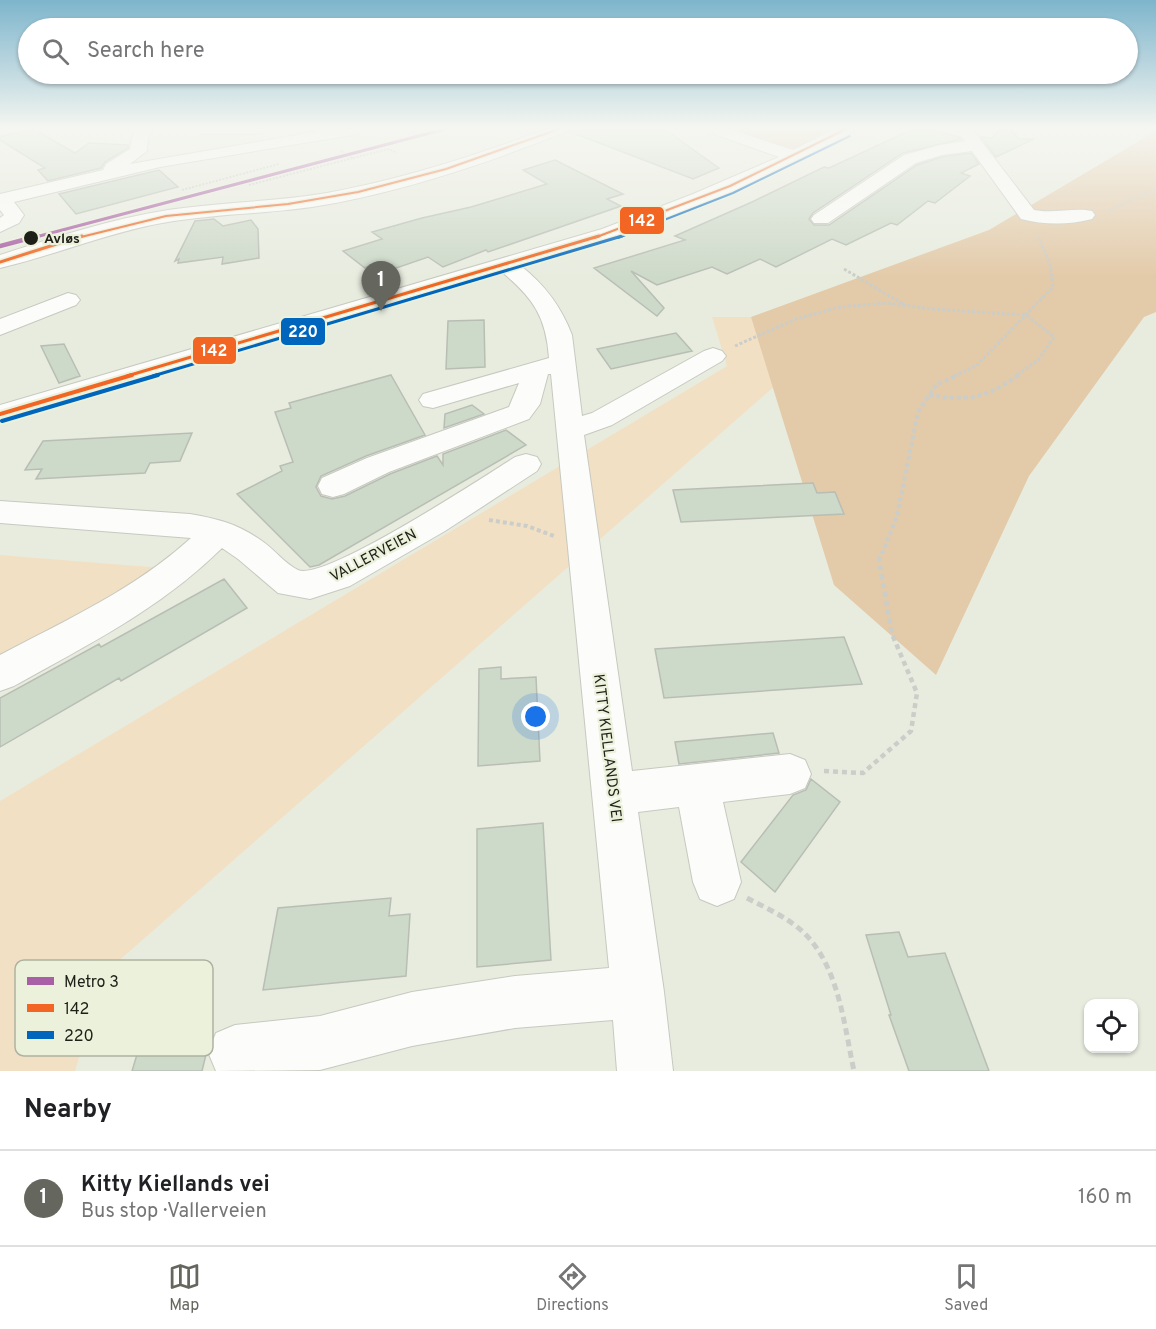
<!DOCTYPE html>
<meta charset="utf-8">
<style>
:root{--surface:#fff;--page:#f6f6f6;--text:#202124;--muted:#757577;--line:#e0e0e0;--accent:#65675e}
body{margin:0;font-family:Overpass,sans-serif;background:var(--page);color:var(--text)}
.controls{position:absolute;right:18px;bottom:18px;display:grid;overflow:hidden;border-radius:12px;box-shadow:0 2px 4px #0004}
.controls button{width:54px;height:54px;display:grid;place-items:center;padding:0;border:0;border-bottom:2px solid var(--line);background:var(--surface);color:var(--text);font:30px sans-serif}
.you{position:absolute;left:536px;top:717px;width:21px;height:21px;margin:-15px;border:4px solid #fff;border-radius:50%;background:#1a73e8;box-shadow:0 0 0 9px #1a73e833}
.badge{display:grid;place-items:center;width:39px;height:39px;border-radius:50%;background:var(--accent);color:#fff;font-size:20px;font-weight:700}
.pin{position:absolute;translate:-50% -50px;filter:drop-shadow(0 2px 3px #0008)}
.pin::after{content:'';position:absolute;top:32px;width:21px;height:18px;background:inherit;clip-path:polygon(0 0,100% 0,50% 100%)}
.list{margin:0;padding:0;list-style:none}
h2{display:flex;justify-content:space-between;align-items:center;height:78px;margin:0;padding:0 24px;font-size:26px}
h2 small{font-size:20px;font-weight:400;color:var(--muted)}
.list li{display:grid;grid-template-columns:39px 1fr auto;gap:18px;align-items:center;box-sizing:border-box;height:96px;padding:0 24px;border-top:2px solid var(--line)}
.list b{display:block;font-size:22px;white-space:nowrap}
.list p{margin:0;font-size:20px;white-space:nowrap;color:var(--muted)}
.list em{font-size:20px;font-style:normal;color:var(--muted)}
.icon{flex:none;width:33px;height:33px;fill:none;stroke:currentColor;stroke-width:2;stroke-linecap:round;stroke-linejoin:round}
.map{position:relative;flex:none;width:1156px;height:1071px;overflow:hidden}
.search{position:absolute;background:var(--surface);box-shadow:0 2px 4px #0004;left:18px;right:18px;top:18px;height:66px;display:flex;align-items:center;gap:15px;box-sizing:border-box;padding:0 21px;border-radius:33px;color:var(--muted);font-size:22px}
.sheet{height:174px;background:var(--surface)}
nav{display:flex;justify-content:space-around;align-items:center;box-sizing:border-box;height:84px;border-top:2px solid var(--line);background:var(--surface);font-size:16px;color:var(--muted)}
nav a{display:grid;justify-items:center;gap:3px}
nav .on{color:var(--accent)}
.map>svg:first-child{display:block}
.green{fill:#f2e0c5}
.forest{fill:#e3caa9}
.building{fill:#cdd9c9;stroke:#b9beb5;stroke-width:1.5}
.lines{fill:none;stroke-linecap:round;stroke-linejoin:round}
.minor-casing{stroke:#c6c9bf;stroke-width:2}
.path-far4{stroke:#cbcdc8;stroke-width:2;stroke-dasharray:2 1.5;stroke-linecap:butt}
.path-far3{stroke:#cbcdc8;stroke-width:3;stroke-dasharray:3 2;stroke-linecap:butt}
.path-far2{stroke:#cbcdc8;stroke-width:4;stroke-dasharray:4 3;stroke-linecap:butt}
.path-far1{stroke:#cbcdc8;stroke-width:4.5;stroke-dasharray:5 4;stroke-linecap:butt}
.path{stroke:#cbcdc8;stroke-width:5;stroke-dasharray:7 4.5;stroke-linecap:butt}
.minor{fill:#fcfcfa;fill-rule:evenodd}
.bus-1-far2-casing{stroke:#ebf1da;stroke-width:4.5}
.bus-1-far1-casing{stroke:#ebf1da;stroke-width:6}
.bus-1-casing{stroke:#ebf1da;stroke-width:8}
.bus-2-far2-casing{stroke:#ebf1da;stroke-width:4.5}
.bus-2-far1-casing{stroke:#ebf1da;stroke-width:6}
.bus-2-casing{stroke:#ebf1da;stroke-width:8}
.bus-1-far2{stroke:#f26522;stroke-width:2}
.bus-1-far1{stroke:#f26522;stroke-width:3}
.bus-1{stroke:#f26522;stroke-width:4}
.bus-2-far2{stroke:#0065bd;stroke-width:2}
.bus-2-far1{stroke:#0065bd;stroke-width:3}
.bus-2{stroke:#0065bd;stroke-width:4}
.metro-1-far1-casing{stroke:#ebf1da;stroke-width:5}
.metro-1-casing{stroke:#ebf1da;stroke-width:8}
.metro-1-far1{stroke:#a85fa5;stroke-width:3}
.metro-1{stroke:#a85fa5;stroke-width:4.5}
.stop-dot{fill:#1e2018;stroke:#ebf1da;stroke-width:2}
.labels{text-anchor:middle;stroke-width:4.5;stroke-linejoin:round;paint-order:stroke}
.far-stop-label{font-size:14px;font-weight:bold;fill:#1e2018;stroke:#ebf1da;text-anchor:start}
.street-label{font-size:15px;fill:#1e2018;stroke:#ebf1da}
.key{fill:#ebf1da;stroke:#aeb2a0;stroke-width:1.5}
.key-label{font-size:16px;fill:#1e2018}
.line-badge{stroke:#ebf1da;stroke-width:2}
.badge-label{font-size:16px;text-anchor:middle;font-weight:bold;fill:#fff}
</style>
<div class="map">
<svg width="1156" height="1071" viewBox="0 0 1156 1071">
<rect width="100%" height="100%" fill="#e8ecdf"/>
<!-- green -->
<path class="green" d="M712 317H751L776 385 106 972 75 1071H0V801L727 366Z
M0 555 162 568 0 658Z"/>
<!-- forest -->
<path class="forest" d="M725 129H835L799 150Z
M1156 131V312L1144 317 1029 476 936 675 834 585 751 317 989 230Z"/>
<!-- building -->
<path class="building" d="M33 129 75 153 89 143 128 145V148L105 162 101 168 48 181 38 170 45 168 0 140V137Z
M569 129H664L719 168 693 179 568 131Z
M913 129H930L959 137 961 139 903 153 813 213 809 219 814 225H829L917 165 942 157 971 153 979 164 961 173 970 176 935 203 928 201 897 225 891 223 846 245 832 239 776 267 760 259 727 274 712 267 657 285 631 271 664 308 657 316 594 268 685 240 675 236 752 202 824 167 829 168Z
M1000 129H1010L1019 139H1034L996 157 981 137 992 138Z
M555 160 623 194 607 199 621 206 488 252 486 250 443 267 428 257 379 274 369 266 365 268 343 251 382 239 372 232 422 218 471 207 547 184 523 170Z
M159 170 178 187 76 214 59 194Z
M214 219 223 226 251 220 258 229 259 258 222 264 223 257 178 263 179 259 175 261 195 221Z
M484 320 485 367 446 369 448 321Z
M676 333 692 351 611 369 597 349Z
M64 344 80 376 59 383 41 346Z
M391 375 425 435 366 456 321 476 316 487 321 496 332 499 345 496 390 474 437 456 443 465V454L506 430 526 445 319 565 310 567 237 494 282 471 280 466 293 462 275 412 291 408 289 403Z
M472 405 484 414 444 428 445 414Z
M192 433 180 461 150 463 145 473 36 479 42 469 25 470 43 441Z
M813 483 817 493 835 492 844 514 681 522 673 490Z
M224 579 247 608 121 681 119 678 0 747V698L99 644 101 647Z
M844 637 862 684 664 698 655 649Z
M501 667V679L536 677 540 761 478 766 479 669Z
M773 733 779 753 679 764 675 742Z
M811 779 840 802 775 892 741 862 793 795 806 790Z
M543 823 551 960 477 967V829Z
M391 898 389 916 410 914 406 976 263 990 278 908Z
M899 932 908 957 945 953 989 1071H909L889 1015H891L866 935Z
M211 1034 202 1071H132L142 1038Z"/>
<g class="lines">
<defs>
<path id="minor" d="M0 129H15L13 132 0 135Z
M137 129H153L148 137 147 151 130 164 332 129H366L358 134 160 167 14 202 24 215 19 223 0 232V218L4 215 0 210V194L103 170 106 164 130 149 132 137Z
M192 129H268L260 134H200Z
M546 129H567L565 132C483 165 398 193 312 207 262 214 212 214 162 223 107 233 55 255 0 268V255C55 237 111 219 168 210 220 202 274 202 327 193 402 179 475 156 546 129Z
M706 129H729L793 150 835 129H854L852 132C777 173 699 209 618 237 586 248 554 256 521 266 545 285 561 306 572 335L582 416 592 413 704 351 713 348 722 351 726 356 722 361 612 425 584 435 632 771 790 754 805 760 811 774 805 788 790 794 723 802 741 882 734 899 717 906 700 899 693 882 679 807 638 812 664 992 673 1071H617L613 1020 515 1028 412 1046 320 1070 216 1071 208 1052 216 1033 235 1025 320 1016 412 992 515 976 609 968 551 374H548L540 404 529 419 389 472 344 494 333 497 322 494 318 486 322 478 367 458 509 407 519 383 433 408 423 406 419 400 423 394 549 358C546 316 533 298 502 272L0 423V405L602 229 693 194 779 157 708 132Z
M956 129H972L1034 210C1054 214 1075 207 1092 211L1095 215 1092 219C1068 225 1045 225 1021 219L972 151 942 155 916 163 828 223H814L811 219 814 215 904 155 940 145 965 141Z
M68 293 76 295 80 300 76 305 0 335V319Z
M526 454 537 457 541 464 537 471 445 531 350 586 310 599 278 593 238 559 222 548C159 610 89 644 14 686L0 691V655C66 620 135 589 191 538L0 523V501L190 514C219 519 238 524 262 541 274 549 285 564 298 570 324 582 485 476 515 457Z"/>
</defs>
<!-- minor casing -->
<use href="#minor" class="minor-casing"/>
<!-- path-far4 -->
<path class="path-far4" d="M353 158 389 149 397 153
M249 185 353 158 341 151
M182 190 279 164
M1108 211 1156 189"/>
<!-- path-far3 -->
<path class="path-far3" d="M844 269 903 304
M735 346 796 319 840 307 887 303 932 309 1026 315 1054 337 1039 359 1016 376
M954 376 976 366 1053 287 1050 264 1038 237"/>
<!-- path-far2 -->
<path class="path-far2" d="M929 395C966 402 987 398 1018 375
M489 520 527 526 554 536
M882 554 897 516 918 412 936 385 958 375"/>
<!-- path-far1 -->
<path class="path-far1" d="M824 771 863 773 911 731 917 693 892 634 879 560 882 552"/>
<!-- path -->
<path class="path" d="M747 898C766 908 787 917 803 932 839 966 844 1025 854 1071"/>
<!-- minor -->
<use href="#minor" class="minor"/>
<defs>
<path id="bus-1-far2" d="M77 238 166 216 288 204 358 192 446 169 559 129
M594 238 730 186 846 129"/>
<path id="bus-1-far1" d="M0 262 82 236
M127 376 599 236"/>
<path id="bus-1" d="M0 414 132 375"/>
<path id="bus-2-far2" d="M618 238 733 193 850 136"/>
<path id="bus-2-far1" d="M153 376 622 236"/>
<path id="bus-2" d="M2 421 158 375"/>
</defs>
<!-- bus-1-far2 casing -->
<use href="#bus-1-far2" class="bus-1-far2-casing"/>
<!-- bus-1-far1 casing -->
<use href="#bus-1-far1" class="bus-1-far1-casing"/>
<!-- bus-1 casing -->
<use href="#bus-1" class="bus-1-casing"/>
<!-- bus-2-far2 casing -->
<use href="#bus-2-far2" class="bus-2-far2-casing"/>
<!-- bus-2-far1 casing -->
<use href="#bus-2-far1" class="bus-2-far1-casing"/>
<!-- bus-2 casing -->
<use href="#bus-2" class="bus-2-casing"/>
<!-- bus-1-far2 -->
<use href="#bus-1-far2" class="bus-1-far2"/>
<!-- bus-1-far1 -->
<use href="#bus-1-far1" class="bus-1-far1"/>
<!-- bus-1 -->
<use href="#bus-1" class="bus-1"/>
<!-- bus-2-far2 -->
<use href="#bus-2-far2" class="bus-2-far2"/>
<!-- bus-2-far1 -->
<use href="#bus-2-far1" class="bus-2-far1"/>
<!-- bus-2 -->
<use href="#bus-2" class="bus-2"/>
<defs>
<path id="metro-1-far1" d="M32 238 445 129"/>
<path id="metro-1" d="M0 246 38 236"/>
</defs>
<!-- metro-1-far1 casing -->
<use href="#metro-1-far1" class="metro-1-far1-casing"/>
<!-- metro-1 casing -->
<use href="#metro-1" class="metro-1-casing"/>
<!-- metro-1-far1 -->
<use href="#metro-1-far1" class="metro-1-far1"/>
<!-- metro-1 -->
<use href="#metro-1" class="metro-1"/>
</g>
<!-- sky -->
<linearGradient id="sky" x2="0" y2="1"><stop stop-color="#7eb5cc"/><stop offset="0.46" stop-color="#f5f6f1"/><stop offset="1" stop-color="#f5f6f1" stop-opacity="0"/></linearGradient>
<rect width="1156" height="278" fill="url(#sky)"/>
<!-- markers -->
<circle class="stop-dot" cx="31" cy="238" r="8"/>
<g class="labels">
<!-- far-stop labels -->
<g class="far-stop-label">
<text x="44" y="243">Avløs</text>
</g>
<!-- street labels -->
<g class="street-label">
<text transform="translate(373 555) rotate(-28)" y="5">VALLERVEIEN</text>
<text transform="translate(608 748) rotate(83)" y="5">KITTY KIELLANDS VEI</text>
</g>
</g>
<!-- legend -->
<rect x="15" y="960" width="198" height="96" rx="9" class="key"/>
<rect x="27" y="977" width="27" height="8" fill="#a85fa5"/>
<rect x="27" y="1004" width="27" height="8" fill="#f26522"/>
<rect x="27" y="1031" width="27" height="8" fill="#0065bd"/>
<g class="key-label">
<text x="64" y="987">Metro 3</text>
<text x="64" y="1014">142</text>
<text x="64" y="1041">220</text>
</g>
<g class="line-badge">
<rect x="619" y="206" width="46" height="29" rx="6" fill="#f26522"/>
<rect x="280" y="317" width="46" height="29" rx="6" fill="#0065bd"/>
<rect x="192" y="336" width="45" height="29" rx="6" fill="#f26522"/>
</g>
<g class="badge-label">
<text x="642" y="226">142</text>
<text x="303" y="337">220</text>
<text x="214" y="356">142</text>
</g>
</svg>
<div class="controls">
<button><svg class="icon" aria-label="locate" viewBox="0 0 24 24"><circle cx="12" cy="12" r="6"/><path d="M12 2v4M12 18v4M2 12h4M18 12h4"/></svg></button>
</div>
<div class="you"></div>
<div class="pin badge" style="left:381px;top:311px">1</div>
<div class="search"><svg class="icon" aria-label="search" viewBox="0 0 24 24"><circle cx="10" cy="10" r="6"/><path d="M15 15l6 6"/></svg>Search here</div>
</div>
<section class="sheet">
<h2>Nearby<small></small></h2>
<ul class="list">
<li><span class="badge">1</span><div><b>Kitty Kiellands vei</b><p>Bus stop · Vallerveien</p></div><em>160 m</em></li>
</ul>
</section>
<nav>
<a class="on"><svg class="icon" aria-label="map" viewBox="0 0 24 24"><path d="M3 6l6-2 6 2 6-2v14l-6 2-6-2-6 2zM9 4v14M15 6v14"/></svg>Map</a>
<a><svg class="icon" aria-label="directions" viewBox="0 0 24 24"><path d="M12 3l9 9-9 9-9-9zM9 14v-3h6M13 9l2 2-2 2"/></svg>Directions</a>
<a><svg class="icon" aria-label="saved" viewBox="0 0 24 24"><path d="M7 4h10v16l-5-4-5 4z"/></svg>Saved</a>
</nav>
